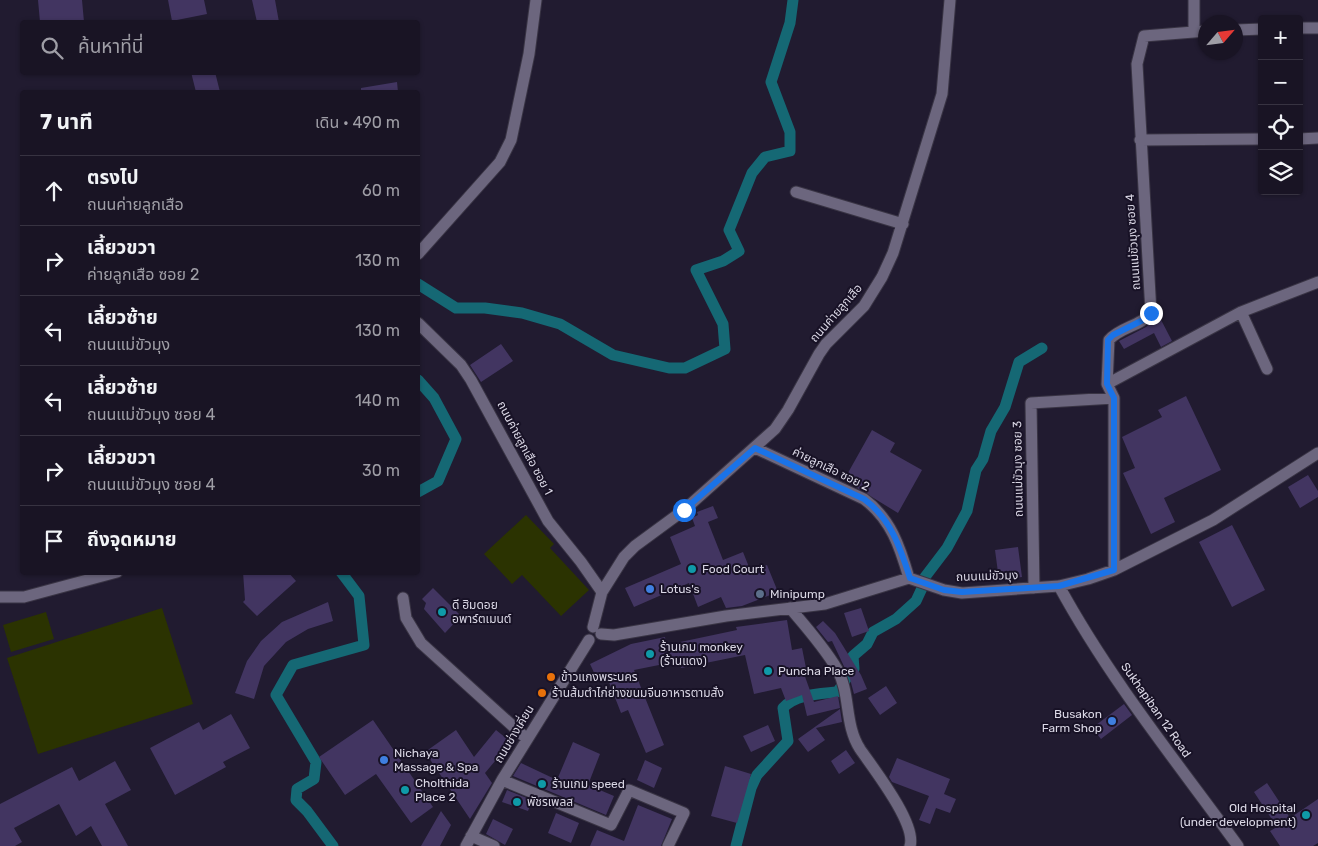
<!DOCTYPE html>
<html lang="th">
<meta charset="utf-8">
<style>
:root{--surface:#191424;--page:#221d2c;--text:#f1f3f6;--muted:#9f9ea6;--line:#373341}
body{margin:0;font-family:Rubik,"Noto Sans Thai",sans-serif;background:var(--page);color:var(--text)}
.controls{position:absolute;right:15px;top:15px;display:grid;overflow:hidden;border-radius:5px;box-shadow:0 1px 4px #0004}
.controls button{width:45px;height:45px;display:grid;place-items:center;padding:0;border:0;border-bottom:1px solid var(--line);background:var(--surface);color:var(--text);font:25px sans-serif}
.compass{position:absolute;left:1198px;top:15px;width:45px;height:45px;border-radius:50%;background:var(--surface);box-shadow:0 1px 4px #0004;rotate:62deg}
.stop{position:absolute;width:15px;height:15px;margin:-11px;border:4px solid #1a73e8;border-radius:50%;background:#fff}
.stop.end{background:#1a73e8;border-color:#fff;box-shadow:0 1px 5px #0008}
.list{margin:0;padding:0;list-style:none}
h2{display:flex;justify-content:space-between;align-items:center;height:65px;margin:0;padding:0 20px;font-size:21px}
h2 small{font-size:16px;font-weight:400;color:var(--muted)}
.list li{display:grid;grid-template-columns:32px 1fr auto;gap:15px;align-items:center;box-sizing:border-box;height:70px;padding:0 20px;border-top:1px solid var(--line)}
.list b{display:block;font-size:19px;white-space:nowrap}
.list p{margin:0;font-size:16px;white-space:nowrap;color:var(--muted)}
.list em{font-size:16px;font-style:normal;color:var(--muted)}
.icon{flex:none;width:28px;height:28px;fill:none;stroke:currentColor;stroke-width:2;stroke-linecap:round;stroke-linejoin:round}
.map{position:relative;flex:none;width:1318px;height:846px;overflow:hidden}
.search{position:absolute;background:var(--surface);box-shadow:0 1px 4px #0004;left:20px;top:20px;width:400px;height:55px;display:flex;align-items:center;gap:12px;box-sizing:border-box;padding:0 18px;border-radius:5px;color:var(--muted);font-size:19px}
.panel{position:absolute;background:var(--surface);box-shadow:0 1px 4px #0004;left:20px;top:90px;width:400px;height:485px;border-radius:5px}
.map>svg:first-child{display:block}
.green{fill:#2b3301}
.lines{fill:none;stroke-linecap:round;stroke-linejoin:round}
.canal{stroke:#156874;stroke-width:11}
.building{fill:#423561}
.minor-casing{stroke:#393444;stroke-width:13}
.minor{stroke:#6c667e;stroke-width:11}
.route{stroke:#1a73e8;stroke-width:6}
.culture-dot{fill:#0f9aa8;stroke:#181226;stroke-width:2}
.shop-dot{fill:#3f7fe0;stroke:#181226;stroke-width:2}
.service-dot{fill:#5c6f8a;stroke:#181226;stroke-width:2}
.food-dot{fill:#e8710a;stroke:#181226;stroke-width:2}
.labels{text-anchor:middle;stroke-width:4;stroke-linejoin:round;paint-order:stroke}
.street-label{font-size:12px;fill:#dad7e5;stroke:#181226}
.poi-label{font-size:12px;fill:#dad7e5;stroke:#181226;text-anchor:start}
</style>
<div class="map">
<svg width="1318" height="846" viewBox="0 0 1318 846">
<rect width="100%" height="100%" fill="#211b30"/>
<!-- green -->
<path class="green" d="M526 515 554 544 550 548 589 590 561 616 522 575 512 584 484 554Z
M162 608 193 704 38 754 7 658Z
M46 612 54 639 11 652 3 625Z"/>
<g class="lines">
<!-- canal -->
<path class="canal" d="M418 284 456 308H485L522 313 560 324 613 355 669 368H685L725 349 723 324 696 270 723 261 739 251 729 230 752 173 765 157 790 151V132L771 82 790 23 793 0
M418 380 434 398 456 439 438 481 418 492
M925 577 947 548 967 511 976 470 983 459 991 431 1005 407 1019 362 1042 348
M333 846 307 811 296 800 297 789 314 779 316 762 276 695 293 665 364 645 359 596 341 572
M736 846 751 788 757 775 788 741 783 708C796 694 819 694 837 692 844 684 846 676 854 669L853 656 867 644 873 632 896 619 916 601 923 586"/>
</g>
<!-- building -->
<path class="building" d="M38 0H82L84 22H40Z
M168 0H204L207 14 172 21Z
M252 0H275L279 22H257Z
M191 72H215L220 92H196Z
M397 82 398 92H361V88Z
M1159 316 1172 341 1161 347 1154 333 1124 349 1119 341 1146 327Z
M501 344 513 361 481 382 470 365Z
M1186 396 1221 470 1164 498 1175 522 1151 534 1123 473 1135 468 1122 437 1162 417 1158 410Z
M872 430 895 443 890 452 922 470 898 513 844 480Z
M1308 475 1318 491V497L1300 508 1288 487Z
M713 506 718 518 708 522 723 560 743 552 751 572 767 565 778 592 742 606 726 608 721 597 698 607 689 583 634 607 625 588 681 564 670 537 695 526 692 518 698 515 697 512Z
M1232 525 1265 590 1232 607 1199 542Z
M1018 547 1022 577 999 580 995 550Z
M243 572H288L296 581 257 616 243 602 245 600Z
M433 588 461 616 445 633 424 609 426 603 422 599Z
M328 602 333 621 308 629 286 642 264 666 254 699 235 693 247 661 261 641 282 622Z
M861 608 869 631 852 637 844 613Z
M787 620 792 650 802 648 806 668H802L814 702 838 696 840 708 807 716 802 695 786 701 781 688 754 694 745 655 681 668 679 661 634 670 664 745 646 753 628 710 621 713 607 677 598 681 590 664 631 644 665 637 666 645 737 630 736 627Z
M823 621 835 633 861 675 867 689 854 694 850 679 832 641 828 642 816 627Z
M886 686 897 703 880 715 868 698Z
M1124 704 1132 715 1101 739 1092 728Z
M840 709 842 722 816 728 825 740 808 752 798 739Z
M231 714 250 748 223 762 226 767 175 795 150 748 199 722 203 730Z
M373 720 433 807 411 823 376 774 345 795 319 757Z
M768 725 775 741 751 752 743 736Z
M456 730 474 757 496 730 511 742 485 773 492 783 470 819 425 752Z
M573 742 600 754 588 785 614 796 606 815 513 776 521 763 557 780Z
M846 750 855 763 839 774 831 761Z
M897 758 950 779 944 794 956 799 950 813 936 808 930 824 919 820 929 796 892 782 889 777Z
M645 760 662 768 654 788 637 780Z
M115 761 131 790 105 804 128 846H102L91 826 76 836 59 804 14 828 22 842 15 846H0V804L72 767 79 781Z
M725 766 751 774 737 823 711 816Z
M1267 783 1290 818 1318 799V843L1313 846H1280L1270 831 1277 827 1254 792Z
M507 790 532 800 528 811 502 802Z
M638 805 672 819 661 846H590L597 830 624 841Z
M441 811 451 825 440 846H421Z
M556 813 579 823 571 843 548 833Z
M493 819 513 829 505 845 486 834Z"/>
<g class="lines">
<defs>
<path id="minor" d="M1299 28H1318
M1236 30 1262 29
M1194 31V0
M1299 139 1318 138
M1140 140 1262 139
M796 192 903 224
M418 254 500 162 511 140 529 54 536 0
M1241 312 1267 369
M418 323 461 365 471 380 548 521 581 562 602 592
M1107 384 1241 312 1318 282
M755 448 864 499C891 519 900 547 909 578
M1114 570V398L1107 384 1109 340C1120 327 1141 326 1151 313L1137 64 1144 36 1206 31
M1059 586C1109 678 1176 761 1238 846
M1034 588 1031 403 1114 398
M0 597H24L117 572
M403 598 406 618 421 643 527 739
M790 608C807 628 824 647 837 669 851 694 844 724 860 749 873 768 917 824 910 846
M593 627 602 592 624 557 635 546 684 510 775 429 788 410 819 354 826 344 864 306 882 277 893 253 942 94 950 0
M601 634 614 635 726 616 825 604 909 578 944 590 962 593 1059 586 1088 579 1114 570 1213 520 1318 453
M502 780 611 825 629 790 684 813 668 846
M471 836 494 846
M466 846 502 780 589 640"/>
</defs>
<!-- minor casing -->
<use href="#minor" class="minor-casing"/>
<!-- minor -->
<use href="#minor" class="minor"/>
</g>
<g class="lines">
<!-- route -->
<path class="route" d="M684 510 755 448 864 499C891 519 900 547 910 578L944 590 962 592 1059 586 1114 570V398L1107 384 1108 340 1113 335 1147 318 1151 313"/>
</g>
<!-- markers -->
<g class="culture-dot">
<circle cx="692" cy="569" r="5"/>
<circle cx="442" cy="612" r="5"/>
<circle cx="650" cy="654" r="5"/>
<circle cx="768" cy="671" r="5"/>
<circle cx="542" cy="784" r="5"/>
<circle cx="405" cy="790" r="5"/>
<circle cx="517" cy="802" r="5"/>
<circle cx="1306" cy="815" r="5"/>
</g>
<g class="shop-dot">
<circle cx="650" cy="589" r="5"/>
<circle cx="1112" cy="721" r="5"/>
<circle cx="384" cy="760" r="5"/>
</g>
<circle class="service-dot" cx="760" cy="594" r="5"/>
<g class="food-dot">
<circle cx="551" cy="677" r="5"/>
<circle cx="542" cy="693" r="5"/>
</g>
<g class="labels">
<!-- street labels -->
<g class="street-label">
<text transform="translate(1133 242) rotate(-94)" y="4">ถนนแม่ขัวมุง ซอย 4</text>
<text transform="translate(836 313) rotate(-49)" y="4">ถนนค่ายลูกเสือ</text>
<text transform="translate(525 448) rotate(62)" y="4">ถนนค่ายลูกเสือ ซอย 1</text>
<text transform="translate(831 469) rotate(26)" y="4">ค่ายลูกเสือ ซอย 2</text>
<text transform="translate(1018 469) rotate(-91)" y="4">ถนนแม่ขัวมุง ซอย 3</text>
<text transform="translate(987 576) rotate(-2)" y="4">ถนนแม่ขัวมุง</text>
<text transform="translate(1156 710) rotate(55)" y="4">Sukhapiban 12 Road</text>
<text transform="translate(514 734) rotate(-59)" y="4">ถนนช่างเคี่ยน</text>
</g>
<!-- poi labels -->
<g class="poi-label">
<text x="702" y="573">Food Court</text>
<text x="660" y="593">Lotus's</text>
<text x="770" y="598">Minipump</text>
<text x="452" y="609">ดี ฮิมดอย<tspan x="452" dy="14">อพาร์ตเมนต์</tspan></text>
<text x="660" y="651">ร้านเกม monkey<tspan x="660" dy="14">(ร้านแดง)</tspan></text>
<text x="778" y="675">Puncha Place</text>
<text x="561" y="681">ข้าวแกงพระนคร</text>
<text x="552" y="697">ร้านส้มตำไก่ย่างขนมจีนอาหารตามสั่ง</text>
<text x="1102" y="718" text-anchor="end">Busakon<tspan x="1102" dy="14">Farm Shop</tspan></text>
<text x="394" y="757">Nichaya<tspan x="394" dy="14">Massage &amp; Spa</tspan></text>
<text x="415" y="787">Cholthida<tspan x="415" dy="14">Place 2</tspan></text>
<text x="552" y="788">ร้านเกม speed</text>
<text x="527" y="806">พัชรเพลส</text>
<text x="1296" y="812" text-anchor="end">Old Hospital<tspan x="1296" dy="14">(under development)</tspan></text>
</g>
</g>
</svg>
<div class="controls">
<button>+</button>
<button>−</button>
<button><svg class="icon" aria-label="locate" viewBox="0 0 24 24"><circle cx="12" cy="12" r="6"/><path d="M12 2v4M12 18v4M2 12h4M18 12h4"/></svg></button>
<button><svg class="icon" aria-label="layers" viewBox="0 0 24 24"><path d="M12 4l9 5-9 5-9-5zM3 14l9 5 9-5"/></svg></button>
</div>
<svg class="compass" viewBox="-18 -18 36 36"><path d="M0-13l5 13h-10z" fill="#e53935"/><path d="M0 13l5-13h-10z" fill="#9f9ea6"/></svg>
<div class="stop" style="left:684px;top:510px"></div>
<div class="stop end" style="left:1151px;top:313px"></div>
<div class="search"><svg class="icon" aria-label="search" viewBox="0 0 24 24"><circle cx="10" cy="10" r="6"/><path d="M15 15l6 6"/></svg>ค้นหาที่นี่</div>
<section class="panel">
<h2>7 นาที<small>เดิน · 490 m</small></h2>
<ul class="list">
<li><svg class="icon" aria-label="ahead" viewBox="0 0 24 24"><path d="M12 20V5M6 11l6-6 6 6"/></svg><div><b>ตรงไป</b><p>ถนนค่ายลูกเสือ</p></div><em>60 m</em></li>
<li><svg class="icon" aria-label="right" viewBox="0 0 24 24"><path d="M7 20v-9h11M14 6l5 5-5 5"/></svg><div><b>เลี้ยวขวา</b><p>ค่ายลูกเสือ ซอย 2</p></div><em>130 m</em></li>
<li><svg class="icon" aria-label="left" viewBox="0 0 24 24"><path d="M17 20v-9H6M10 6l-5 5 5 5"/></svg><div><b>เลี้ยวซ้าย</b><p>ถนนแม่ขัวมุง</p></div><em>130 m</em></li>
<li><svg class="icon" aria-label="left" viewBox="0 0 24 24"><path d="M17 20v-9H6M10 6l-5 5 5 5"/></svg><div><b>เลี้ยวซ้าย</b><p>ถนนแม่ขัวมุง ซอย 4</p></div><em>140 m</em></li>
<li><svg class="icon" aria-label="right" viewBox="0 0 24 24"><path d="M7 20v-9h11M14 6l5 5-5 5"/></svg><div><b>เลี้ยวขวา</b><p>ถนนแม่ขัวมุง ซอย 4</p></div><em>30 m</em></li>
<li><svg class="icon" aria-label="arrive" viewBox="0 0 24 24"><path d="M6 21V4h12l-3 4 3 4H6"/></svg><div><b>ถึงจุดหมาย</b></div></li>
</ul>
</section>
</div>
